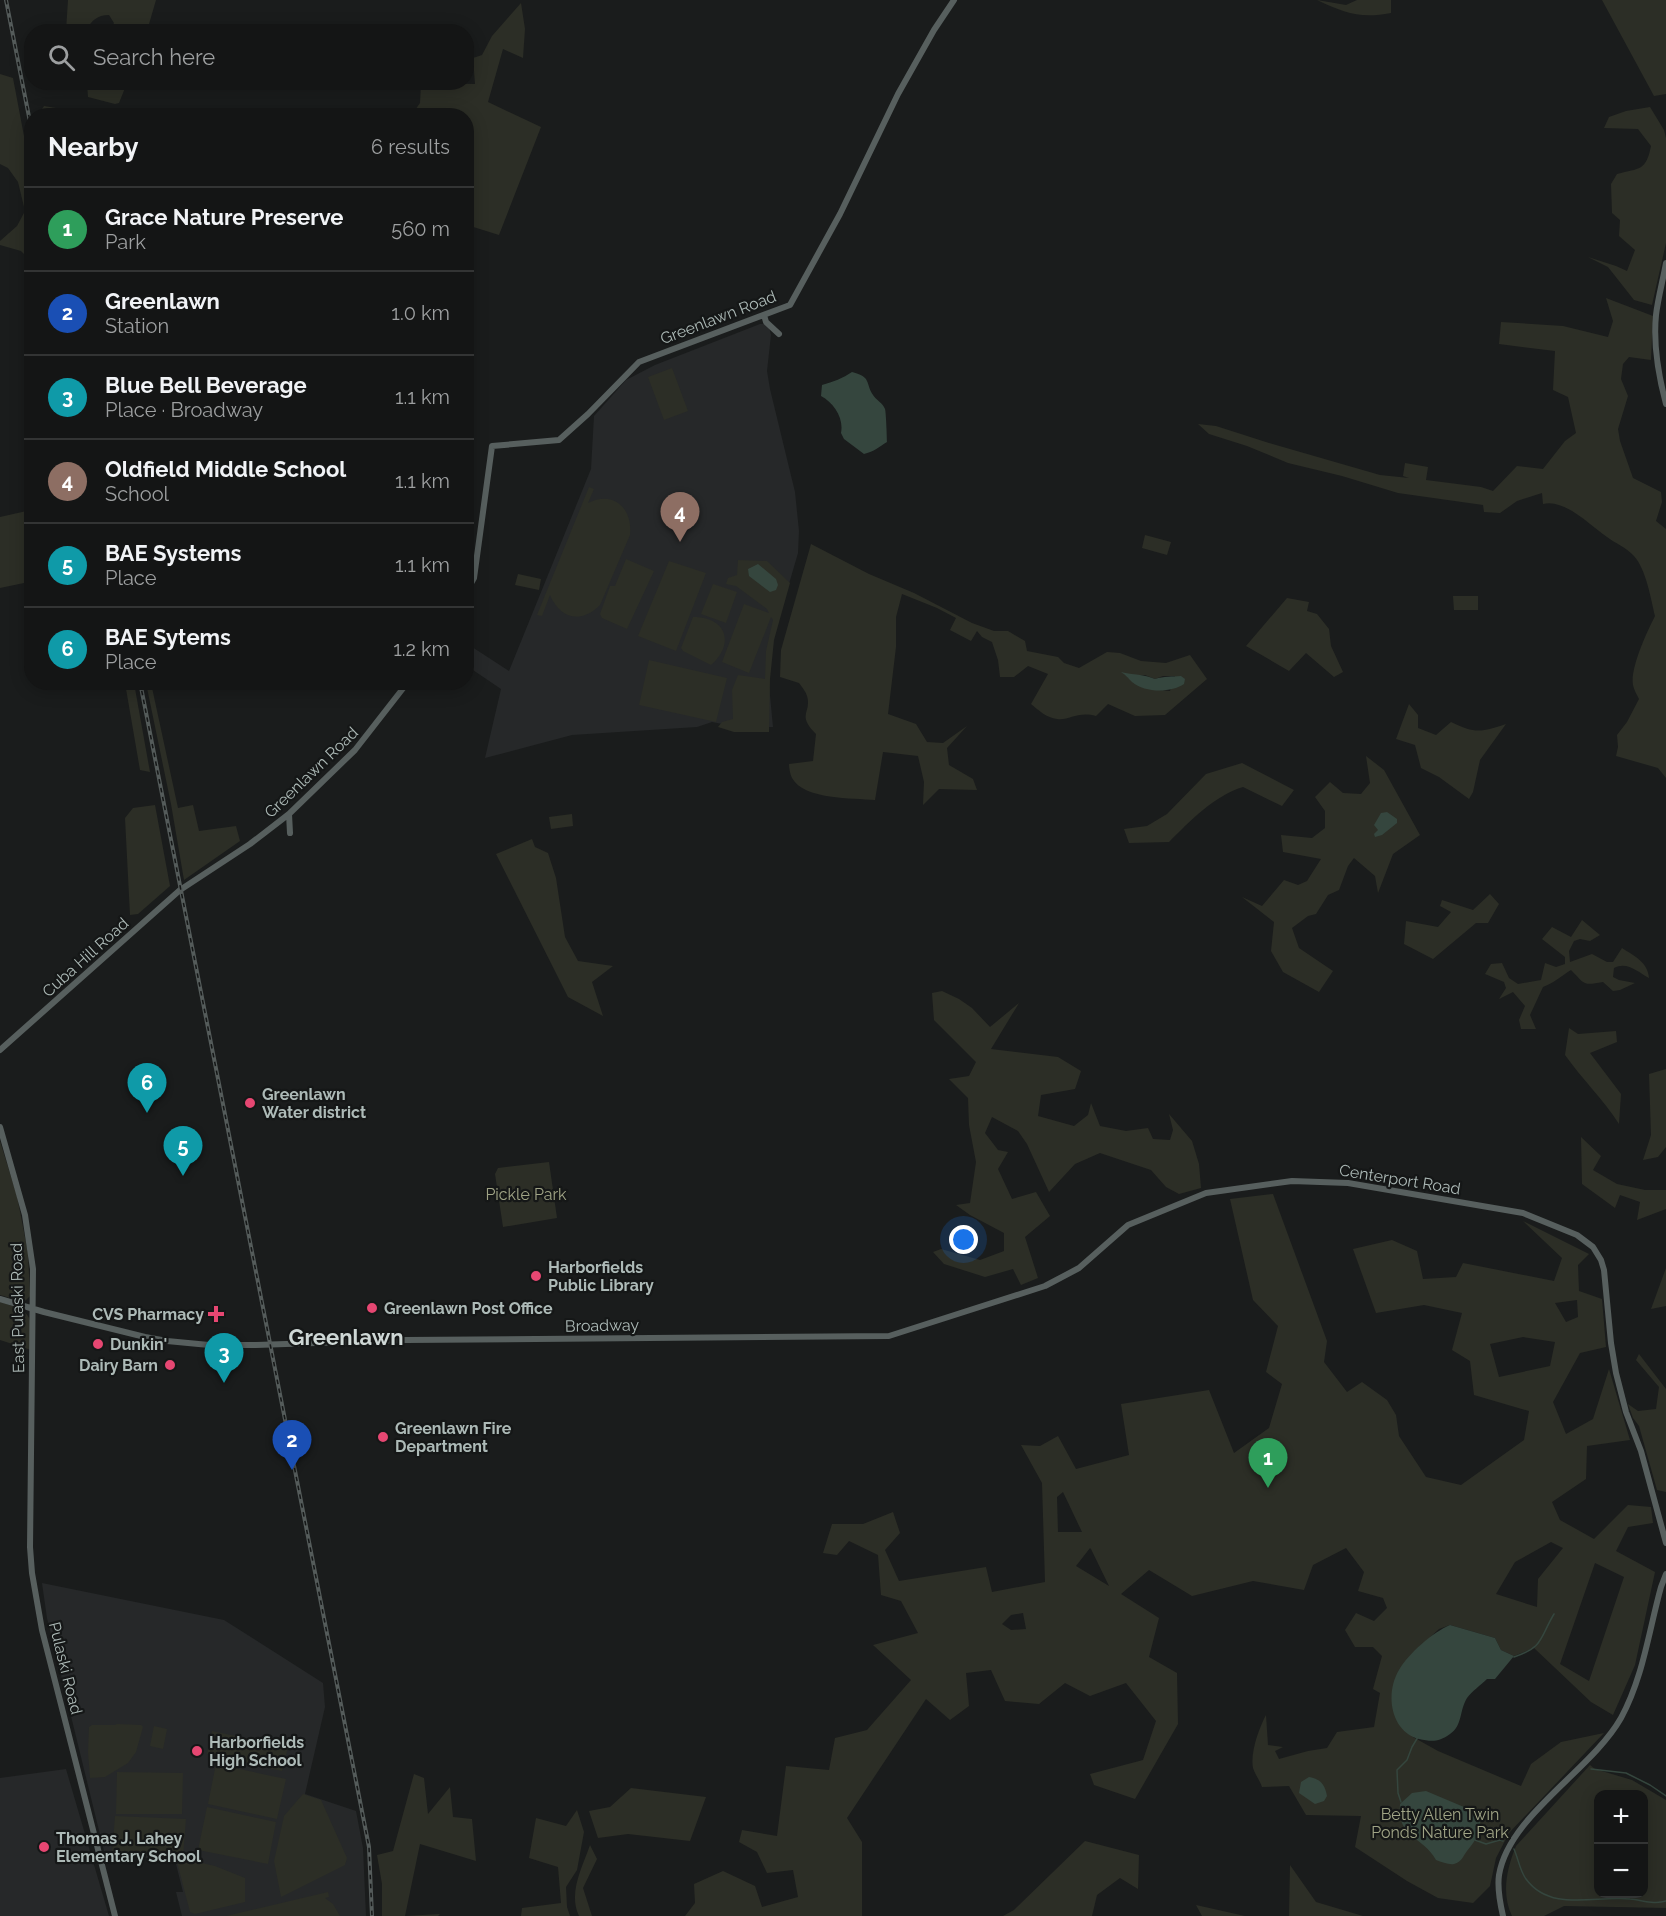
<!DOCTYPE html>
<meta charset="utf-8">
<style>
:root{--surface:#141515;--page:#1d1e1e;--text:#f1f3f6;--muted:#9d9fa0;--line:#333434;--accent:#0f766e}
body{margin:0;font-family:Raleway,sans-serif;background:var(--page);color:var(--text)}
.controls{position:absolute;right:18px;bottom:18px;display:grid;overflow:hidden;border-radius:12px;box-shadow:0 3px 15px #0003}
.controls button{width:54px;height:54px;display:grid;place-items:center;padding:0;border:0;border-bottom:2px solid var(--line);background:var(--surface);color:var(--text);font:30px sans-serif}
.you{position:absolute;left:964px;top:1240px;width:21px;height:21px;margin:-15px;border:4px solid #fff;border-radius:50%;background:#1a73e8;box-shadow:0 0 0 9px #1a73e833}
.badge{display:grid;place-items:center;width:39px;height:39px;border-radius:50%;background:var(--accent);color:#fff;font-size:20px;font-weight:700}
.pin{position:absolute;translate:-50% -50px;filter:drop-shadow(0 2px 3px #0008)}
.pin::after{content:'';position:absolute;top:32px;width:21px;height:18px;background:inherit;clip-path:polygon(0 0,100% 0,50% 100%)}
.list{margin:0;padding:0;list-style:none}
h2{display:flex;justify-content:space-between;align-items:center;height:78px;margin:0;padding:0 24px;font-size:26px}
h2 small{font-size:20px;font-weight:400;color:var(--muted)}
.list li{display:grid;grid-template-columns:39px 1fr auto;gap:18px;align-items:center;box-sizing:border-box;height:84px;padding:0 24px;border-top:2px solid var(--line)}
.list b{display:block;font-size:22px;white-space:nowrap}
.list p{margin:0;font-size:20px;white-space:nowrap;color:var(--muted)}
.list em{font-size:20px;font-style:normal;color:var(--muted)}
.icon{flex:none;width:33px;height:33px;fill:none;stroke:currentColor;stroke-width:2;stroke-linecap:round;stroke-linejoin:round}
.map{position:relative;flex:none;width:1666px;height:1916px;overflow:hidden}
.search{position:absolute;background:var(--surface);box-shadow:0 3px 15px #0003;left:24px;top:24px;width:450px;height:66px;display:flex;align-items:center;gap:15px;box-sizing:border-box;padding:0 21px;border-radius:24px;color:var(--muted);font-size:22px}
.panel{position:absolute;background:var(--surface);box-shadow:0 3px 15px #0003;left:24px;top:108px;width:450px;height:582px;border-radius:24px}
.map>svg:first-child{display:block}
.built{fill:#262829}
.green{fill:#2c2e26;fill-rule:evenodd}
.water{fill:#35463e}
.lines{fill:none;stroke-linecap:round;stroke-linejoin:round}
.stream{stroke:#35463e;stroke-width:1.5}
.major{stroke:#575f5e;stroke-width:6}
.rail-casing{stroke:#545b5a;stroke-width:4}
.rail{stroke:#151717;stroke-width:1.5;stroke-dasharray:4.5;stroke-linecap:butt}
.poi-dot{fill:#e64772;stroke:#151717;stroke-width:2}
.labels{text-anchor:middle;stroke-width:4.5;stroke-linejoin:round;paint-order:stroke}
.street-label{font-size:16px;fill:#adbab7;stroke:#151717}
.poi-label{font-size:16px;font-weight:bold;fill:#adbab7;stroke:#151717;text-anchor:start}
.park-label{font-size:16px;fill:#a0a486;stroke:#151717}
.district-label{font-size:22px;font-weight:bold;fill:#ced7d5;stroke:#151717}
</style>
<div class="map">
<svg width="1666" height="1916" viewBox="0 0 1666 1916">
<rect width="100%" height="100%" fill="#1a1c1c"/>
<!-- built -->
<path class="built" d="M760 324H765L769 327 771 335 767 371 770 389 795 492 799 531 798 553 773 639 769 685 773 727H738L712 722 697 727 572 735 485 758 501 689 467 666 466 643 509 671 591 469 594 416 626 380 655 365Z
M42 1583 224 1620 323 1683 325 1707 305 1794 356 1811 363 1848 366 1916H182L176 1892H183L175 1860 105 1855 47 1618Z
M66 1769 109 1916H0V1778Z"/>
<!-- green -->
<path class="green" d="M68 0H156L147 31H110L114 23 109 15C97 15 91 21 86 31H66Z
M1317 0 1346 5 1357 0H1391V13C1360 19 1345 13 1317 0Z
M1602 0H1666V94L1654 96Z
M521 3 525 29 523 58 503 49 488 102 541 127 499 235 467 225 466 116 453 115 456 110 441 108 436 115 411 116 420 103 421 83 475 84 473 58 482 55 492 36Z
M0 74 13 78 31 173V261L21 251 0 245V241L17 226 25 211 18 182 8 168 0 164Z
M87 83V82L127 83 119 103 115 104 88 97Z
M44 106 74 111 76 115H38Z
M1650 107 1664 130 1666 138V243L1652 305 1634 300 1608 267 1588 257 1616 266 1627 271 1635 250 1619 236 1620 220 1612 213 1611 184 1617 174C1640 168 1646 171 1651 146L1638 129 1604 128 1609 117 1626 111Z
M1606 298 1653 316 1651 360 1629 357 1623 364 1621 379 1628 396 1618 429 1620 441 1633 478 1661 492 1662 502 1656 521 1666 529V778L1658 768 1616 756 1618 747 1617 735 1627 722 1639 699C1637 695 1634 690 1633 685 1630 668 1647 632 1655 616 1651 599 1646 569 1634 556 1627 548 1615 543 1607 537 1591 526 1564 498 1543 504L1542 493 1517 501 1500 513 1484 512 1483 505 1398 493 1342 476 1288 463 1247 446 1209 434 1198 424 1216 426 1269 443 1380 475 1409 478 1403 476 1405 463 1428 467 1426 480 1481 487 1493 491 1517 466 1543 469 1565 441 1576 433 1568 397 1553 390 1555 351 1499 344 1501 322 1563 326 1608 337 1613 321Z
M672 368 688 411 664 420 648 377Z
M589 487 594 489 588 503C613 490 633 508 630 535L600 605C581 624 560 619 550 595L542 616 537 615Z
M31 510V584L24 583 0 588V517Z
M1145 535 1171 542 1167 555 1142 548Z
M811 544 869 574 914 593 972 623 994 631H1008L1025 641 1027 651 1058 657 1064 663 1079 668 1107 652 1120 653 1141 661 1166 663 1190 655 1207 679 1165 715 1135 716 1108 704 1096 716C1077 711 1069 721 1057 719 1047 718 1038 710 1031 704L1048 674 1028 666 1014 677H1000L998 660 992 642 982 637 977 631 971 641 950 630 956 618 937 608 902 594 896 617V647L888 714 916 724 927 742 943 743 967 726 947 748 949 765 973 779 977 790 939 789 923 805 924 782 918 756 883 752 875 800C853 798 804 800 792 778 790 774 789 768 789 764L813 761 816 734C796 714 812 713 807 696 806 692 802 687 799 683L780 677 781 650ZM1145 675 1155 679 1163 676H1175L1170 691C1157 690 1137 689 1129 677Z
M626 559 654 571 627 629 602 618 600 614 610 586H615Z
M738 560 767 561 790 583 774 640 770 679 769 732H734L718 727 722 722 733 719 732 690 738 675 765 679 766 651 773 620 771 617 749 673 722 662 744 604 769 613 767 609 736 586 726 584 728 578 737 575Z
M669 561 706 573 676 651 638 636Z
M518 574 541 579 539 590 515 585Z
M713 584 737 592 726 623 701 614Z
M1453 596H1478V610H1454Z
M1287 598 1309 602 1307 611 1317 614 1329 629 1331 646 1343 672 1334 677 1306 653 1289 671 1246 646Z
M693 617C727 617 735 644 711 665L683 651 681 648Z
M649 660 727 678 716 722 639 705Z
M125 683H134L150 772 140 770Z
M146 683H151L178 808 193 805 199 831 236 826 240 841 184 880 171 804Z
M1409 704 1418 715V728L1436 735 1451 722C1475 734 1482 732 1506 724L1480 760 1473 792 1469 799 1439 777 1421 768 1415 745 1396 739Z
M1366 756 1384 770 1420 835 1393 854 1378 893 1375 876 1354 858 1348 866 1339 890 1328 895 1316 914 1308 916 1292 928 1299 948 1333 971 1319 992 1283 972 1271 951 1274 922 1242 897 1262 906 1284 880 1298 885 1307 881 1321 859 1283 852 1281 835 1312 838 1325 828V811L1315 797 1330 782 1343 793 1361 794 1370 783Z
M1242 763 1294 790 1282 806 1243 787C1214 796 1190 821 1169 842L1129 843 1124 829 1147 826 1167 814 1206 774Z
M155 805 170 886 138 914 130 915 125 818 133 808Z
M572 814 573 826 551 829 549 817Z
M532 839 535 847 548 853 556 878 565 937 578 961 613 966 592 982 603 1016 568 997 496 854Z
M1490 894 1499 904 1488 923H1476L1433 959 1404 944 1406 921 1438 927 1451 912 1440 906 1442 900 1473 910Z
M1582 920 1600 935 1590 941 1580 939 1574 941 1569 951 1570 962 1592 954 1607 962H1613L1622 948C1634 956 1648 962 1649 978 1638 972 1627 961 1614 968L1613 977 1619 980 1635 983 1620 990 1613 991 1603 982C1582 986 1585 984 1571 970 1561 976 1554 983 1543 987L1530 1015 1536 1029H1521L1519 1020 1525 1006 1513 992 1499 999 1506 988 1504 982 1485 974 1491 964 1502 963 1509 978 1518 984 1541 980 1545 963 1556 967 1565 964V957L1542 939 1552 927 1571 937Z
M942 991 959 999 972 1008 990 1027 1019 1003 991 1049 1058 1057 1081 1071 1075 1089 1041 1095 1038 1116 1074 1126 1088 1115 1091 1103 1100 1126 1126 1131 1148 1128 1153 1139 1170 1140 1173 1130 1169 1114 1192 1141 1199 1164 1201 1188 1179 1194 1166 1187 1151 1170 1100 1153 1075 1164 1049 1192 1027 1144 1018 1131 992 1117 985 1133 998 1150 1008 1152 998 1169 1012 1199 1036 1192 1050 1216 1025 1237 1038 1278 1021 1285 1013 1269 985 1277 944 1264 933 1252 941 1249 980 1260 1004 1251V1233L970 1215 956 1205 970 1203 976 1162 969 1125 968 1098 949 1079 969 1076 976 1062 934 1020 932 993Z
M1569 1028 1578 1034 1616 1031 1617 1042 1590 1053 1621 1094 1619 1124C1603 1099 1582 1079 1565 1055Z
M1666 1069V1147L1658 1157 1643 1160 1651 1135 1649 1074Z
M1581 1137 1601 1156 1593 1170 1617 1184 1645 1190H1666V1209L1637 1220 1640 1202 1620 1195 1615 1208 1582 1184Z
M0 1141 17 1196 28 1253 30 1296 24 1302 0 1295Z
M549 1162 557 1218 503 1227 495 1174 498 1168Z
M1273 1194 1327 1341 1324 1362 1347 1392 1362 1382 1387 1400 1396 1415 1399 1436 1426 1477 1461 1485 1524 1440 1529 1411 1474 1395 1470 1361 1452 1350 1462 1313 1424 1305 1376 1313 1353 1249 1392 1240 1417 1251 1423 1279 1456 1277 1463 1263 1554 1281 1562 1258 1523 1221 1589 1254 1578 1265 1579 1291 1602 1299 1606 1347 1580 1353 1553 1402 1566 1434 1593 1419 1609 1369 1630 1440 1587 1446 1586 1479 1552 1502 1560 1520 1594 1539 1628 1505 1651 1507 1653 1523 1628 1527 1616 1551 1655 1572 1635 1665 1613 1715 1591 1702 1534 1648 1514 1656 1501 1650 1495 1638 1450 1625 1439 1629 1413 1653V1737L1438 1751 1521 1786 1531 1764 1561 1742 1604 1733 1509 1833 1496 1858 1490 1886 1473 1903 1438 1898 1407 1881 1355 1847 1361 1816 1306 1815 1289 1786 1262 1787C1260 1781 1255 1774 1253 1768 1250 1753 1259 1728 1266 1715L1268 1745 1283 1747 1275 1751 1279 1759 1308 1751 1327 1748 1337 1732 1374 1727 1380 1693 1373 1689 1382 1656 1373 1647H1355L1345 1630 1356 1613 1374 1621 1387 1608 1383 1598 1358 1591 1364 1572 1346 1548 1313 1565 1304 1590 1253 1581 1192 1596 1149 1570 1121 1594 1159 1618 1149 1657 1177 1673 1178 1724 1135 1799 1094 1785 1090 1774 1143 1760 1156 1721 1126 1683 1090 1696 1065 1683 1039 1704 1005 1701 991 1670 966 1673 969 1706 950 1720 926 1699 847 1818 862 1842V1916H685L695 1903 694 1884 723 1871 755 1886 762 1907 798 1897 793 1870 767 1873 757 1852 739 1842 742 1830 777 1836 786 1766 829 1770 835 1738 867 1730 911 1680 873 1645 918 1633 901 1601 881 1595 878 1555 849 1541 837 1555 823 1553 832 1524H863L893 1512 900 1533 885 1550 899 1581 986 1567 992 1592 1045 1582 1042 1483 1021 1445 1040 1446 1058 1436 1076 1469 1129 1455 1121 1404 1209 1390 1234 1453 1269 1428 1282 1384 1266 1372 1278 1326 1253 1300 1230 1199ZM1577 1300 1578 1317 1566 1322 1555 1303ZM1523 1337 1555 1342 1550 1366 1499 1377 1490 1344ZM1063 1492 1082 1532H1058L1057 1497ZM1551 1542 1563 1548 1538 1579 1537 1607 1496 1594 1515 1562ZM1090 1548 1091 1549 1109 1586 1076 1566ZM1595 1563 1624 1577 1589 1681 1560 1664ZM1023 1613 1026 1629 1011 1630 1002 1624 1011 1615Z
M1666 1268V1306L1651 1309Z
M0 1302C34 1312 32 1316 31 1350L0 1340Z
M1639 1354 1666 1389V1492L1657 1490 1639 1426 1633 1418 1628 1404 1638 1411 1656 1409 1659 1387 1636 1360Z
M117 1724 141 1725 143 1727 136 1752 128 1763 105 1777 90 1778 88 1752 89 1727 92 1725H115Z
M154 1726 167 1729 163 1749 150 1746Z
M212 1731 288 1747 282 1771 207 1754Z
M216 1764 286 1779 277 1819 208 1804Z
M1590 1765 1595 1769 1632 1780 1666 1800V1908L1564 1906 1544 1916H1512C1501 1893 1507 1868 1516 1846ZM1598 1794H1644V1894H1598Z
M117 1772 183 1773 182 1814H116Z
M414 1774 424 1778 428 1814 450 1787 453 1817 472 1819 476 1861 420 1844 405 1916 440 1914 438 1916H382V1884L377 1855 393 1851Z
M631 1788 706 1797 690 1841 628 1834 598 1838 589 1811 610 1807Z
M303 1794 321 1800 347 1858 345 1865 281 1897 274 1861 284 1816Z
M207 1807 276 1822 268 1864 198 1850Z
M577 1810 584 1832 577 1870 566 1887 567 1907 570 1916H521L522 1908 561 1903 558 1867 529 1858 536 1818 566 1826Z
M115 1816 186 1819 183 1857 112 1854Z
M1085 1841 1139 1855 1138 1889 1120 1878 1097 1895 1092 1916H1003L1014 1910Z
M590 1845 597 1859 583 1888 592 1916H579C568 1893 582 1868 590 1845Z
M184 1859 215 1866 245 1878V1902L195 1914 190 1912 177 1862Z
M1290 1865 1316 1902 1363 1916H1289Z
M328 1892 329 1897 325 1898 333 1904 340 1916H226Z
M1196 1905 1245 1916H1202Z"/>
<!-- water -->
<path class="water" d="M852 372C872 377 865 383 873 395 876 400 883 403 885 409 886 411 887 439 887 442 879 447 873 452 864 454L844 439 841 433C844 418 834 403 821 396L822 385C833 382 843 378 852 372Z
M758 564 776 579 778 585 776 590 770 592 749 576 748 569Z
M1121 672C1133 675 1144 674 1155 679 1164 676 1172 677 1181 676L1185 679 1184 684C1171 693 1145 693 1132 682 1128 678 1126 675 1121 672Z
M1387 812 1397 819V823L1382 835 1375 837 1374 834 1378 830 1374 825 1381 813Z
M1450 1625 1495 1638 1501 1650 1514 1656 1495 1679H1487C1481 1685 1472 1691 1467 1698 1459 1711 1463 1725 1450 1734 1439 1742 1432 1742 1419 1739 1390 1731 1385 1693 1399 1670 1408 1654 1433 1632 1450 1625Z
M1309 1777C1321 1779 1325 1785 1327 1796L1324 1801 1315 1804 1299 1793 1301 1782Z
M1426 1791 1471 1810C1489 1820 1477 1839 1467 1851 1463 1856 1462 1862 1454 1864 1449 1865 1442 1862 1436 1860 1422 1835 1397 1839 1400 1804L1412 1793Z"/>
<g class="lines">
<!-- stream -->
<path class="stream" d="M1514 1657C1544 1647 1539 1639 1554 1614
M1591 1769 1626 1773 1650 1785 1666 1796
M1401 1802 1398 1793 1397 1770 1407 1760 1412 1747 1418 1737
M1475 1840 1486 1844 1500 1840 1503 1841
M1514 1849C1518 1858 1520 1871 1526 1879 1551 1913 1596 1895 1630 1899 1642 1900 1654 1905 1666 1901"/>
<!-- major -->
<path class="major" d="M1666 263C1663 280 1658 298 1656 315 1653 345 1658 374 1666 404
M764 315 766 322 779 334
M466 592 474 578 492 446 559 440 588 414 639 362 790 305 840 214 898 94 934 30 954 0
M289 814 290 833
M0 1050 180 890 250 844 289 814 355 750 408 682
M0 1127 25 1215 33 1269 30 1547 32 1573 42 1630 115 1916
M0 1299 44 1312 145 1337 167 1341 209 1345H256L406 1340 889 1336 1045 1286 1079 1268 1128 1225 1206 1193 1292 1181 1348 1183 1523 1213 1577 1235 1593 1247 1601 1260 1604 1270 1611 1343 1616 1373 1626 1412 1641 1451 1666 1543
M1503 1916C1500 1903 1497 1889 1499 1875 1509 1815 1591 1771 1621 1718 1643 1678 1649 1630 1661 1587L1666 1574"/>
<defs>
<path id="rail" d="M6 0 32 132
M140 682 369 1847 372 1916"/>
</defs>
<!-- rail casing -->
<use href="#rail" class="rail-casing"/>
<!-- rail -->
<use href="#rail" class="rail"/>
</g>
<!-- markers -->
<g class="poi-dot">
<circle cx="250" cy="1103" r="6"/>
<circle cx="536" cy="1276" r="6"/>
<circle cx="372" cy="1308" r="6"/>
<path d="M213 1305h6v6h6v6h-6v6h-6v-6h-6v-6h6z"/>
<circle cx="98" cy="1344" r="6"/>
<circle cx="170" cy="1365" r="6"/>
<circle cx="383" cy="1437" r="6"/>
<circle cx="197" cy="1751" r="6"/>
<circle cx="44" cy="1847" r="6"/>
</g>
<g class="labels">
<!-- street labels -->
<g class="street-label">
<text transform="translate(718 317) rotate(-21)" y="6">Greenlawn Road</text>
<text transform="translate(311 772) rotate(-44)" y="6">Greenlawn Road</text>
<text transform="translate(85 957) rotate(-42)" y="6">Cuba Hill Road</text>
<text transform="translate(1400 1179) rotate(9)" y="6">Centerport Road</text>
<text transform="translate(17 1308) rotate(-91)" y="6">East Pulaski Road</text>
<text transform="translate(602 1325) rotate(-1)" y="6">Broadway</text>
<text transform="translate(66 1668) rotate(76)" y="6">Pulaski Road</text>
</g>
<!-- poi labels -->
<g class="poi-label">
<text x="262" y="1100">Greenlawn<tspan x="262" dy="18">Water district</tspan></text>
<text x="548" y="1273">Harborfields<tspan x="548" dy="18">Public Library</tspan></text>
<text x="384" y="1314">Greenlawn Post Office</text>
<text x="204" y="1320" text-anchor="end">CVS Pharmacy</text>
<text x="110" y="1350">Dunkin'</text>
<text x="158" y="1371" text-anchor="end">Dairy Barn</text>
<text x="395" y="1434">Greenlawn Fire<tspan x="395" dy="18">Department</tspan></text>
<text x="209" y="1748">Harborfields<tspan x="209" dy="18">High School</tspan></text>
<text x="56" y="1844">Thomas J. Lahey<tspan x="56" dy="18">Elementary School</tspan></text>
</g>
<!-- park labels -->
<g class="park-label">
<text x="526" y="1200">Pickle Park</text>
<text x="1440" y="1820">Betty Allen Twin<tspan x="1440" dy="18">Ponds Nature Park</tspan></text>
</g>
<!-- district labels -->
<g class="district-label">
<text x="346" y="1345">Greenlawn</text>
</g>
</g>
</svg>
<div class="controls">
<button>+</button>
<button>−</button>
</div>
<div class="you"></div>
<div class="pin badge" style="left:1268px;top:1488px;background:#2e9e5b">1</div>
<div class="pin badge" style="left:292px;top:1470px;background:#1a4fb4">2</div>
<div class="pin badge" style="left:224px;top:1383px;background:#0f9aa8">3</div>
<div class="pin badge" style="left:680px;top:542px;background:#8d6e63">4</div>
<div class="pin badge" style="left:183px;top:1176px;background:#0f9aa8">5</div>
<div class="pin badge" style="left:147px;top:1113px;background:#0f9aa8">6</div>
<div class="search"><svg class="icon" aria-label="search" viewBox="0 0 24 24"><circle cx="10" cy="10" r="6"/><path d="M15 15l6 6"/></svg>Search here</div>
<section class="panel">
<h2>Nearby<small>6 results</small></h2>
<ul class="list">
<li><span class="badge" style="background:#2e9e5b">1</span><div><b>Grace Nature Preserve</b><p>Park</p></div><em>560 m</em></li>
<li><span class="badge" style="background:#1a4fb4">2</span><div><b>Greenlawn</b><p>Station</p></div><em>1.0 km</em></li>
<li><span class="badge" style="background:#0f9aa8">3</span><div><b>Blue Bell Beverage</b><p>Place · Broadway</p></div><em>1.1 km</em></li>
<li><span class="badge" style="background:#8d6e63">4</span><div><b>Oldfield Middle School</b><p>School</p></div><em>1.1 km</em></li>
<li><span class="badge" style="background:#0f9aa8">5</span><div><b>BAE Systems</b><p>Place</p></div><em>1.1 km</em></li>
<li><span class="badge" style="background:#0f9aa8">6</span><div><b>BAE Sytems</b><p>Place</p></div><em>1.2 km</em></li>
</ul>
</section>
</div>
